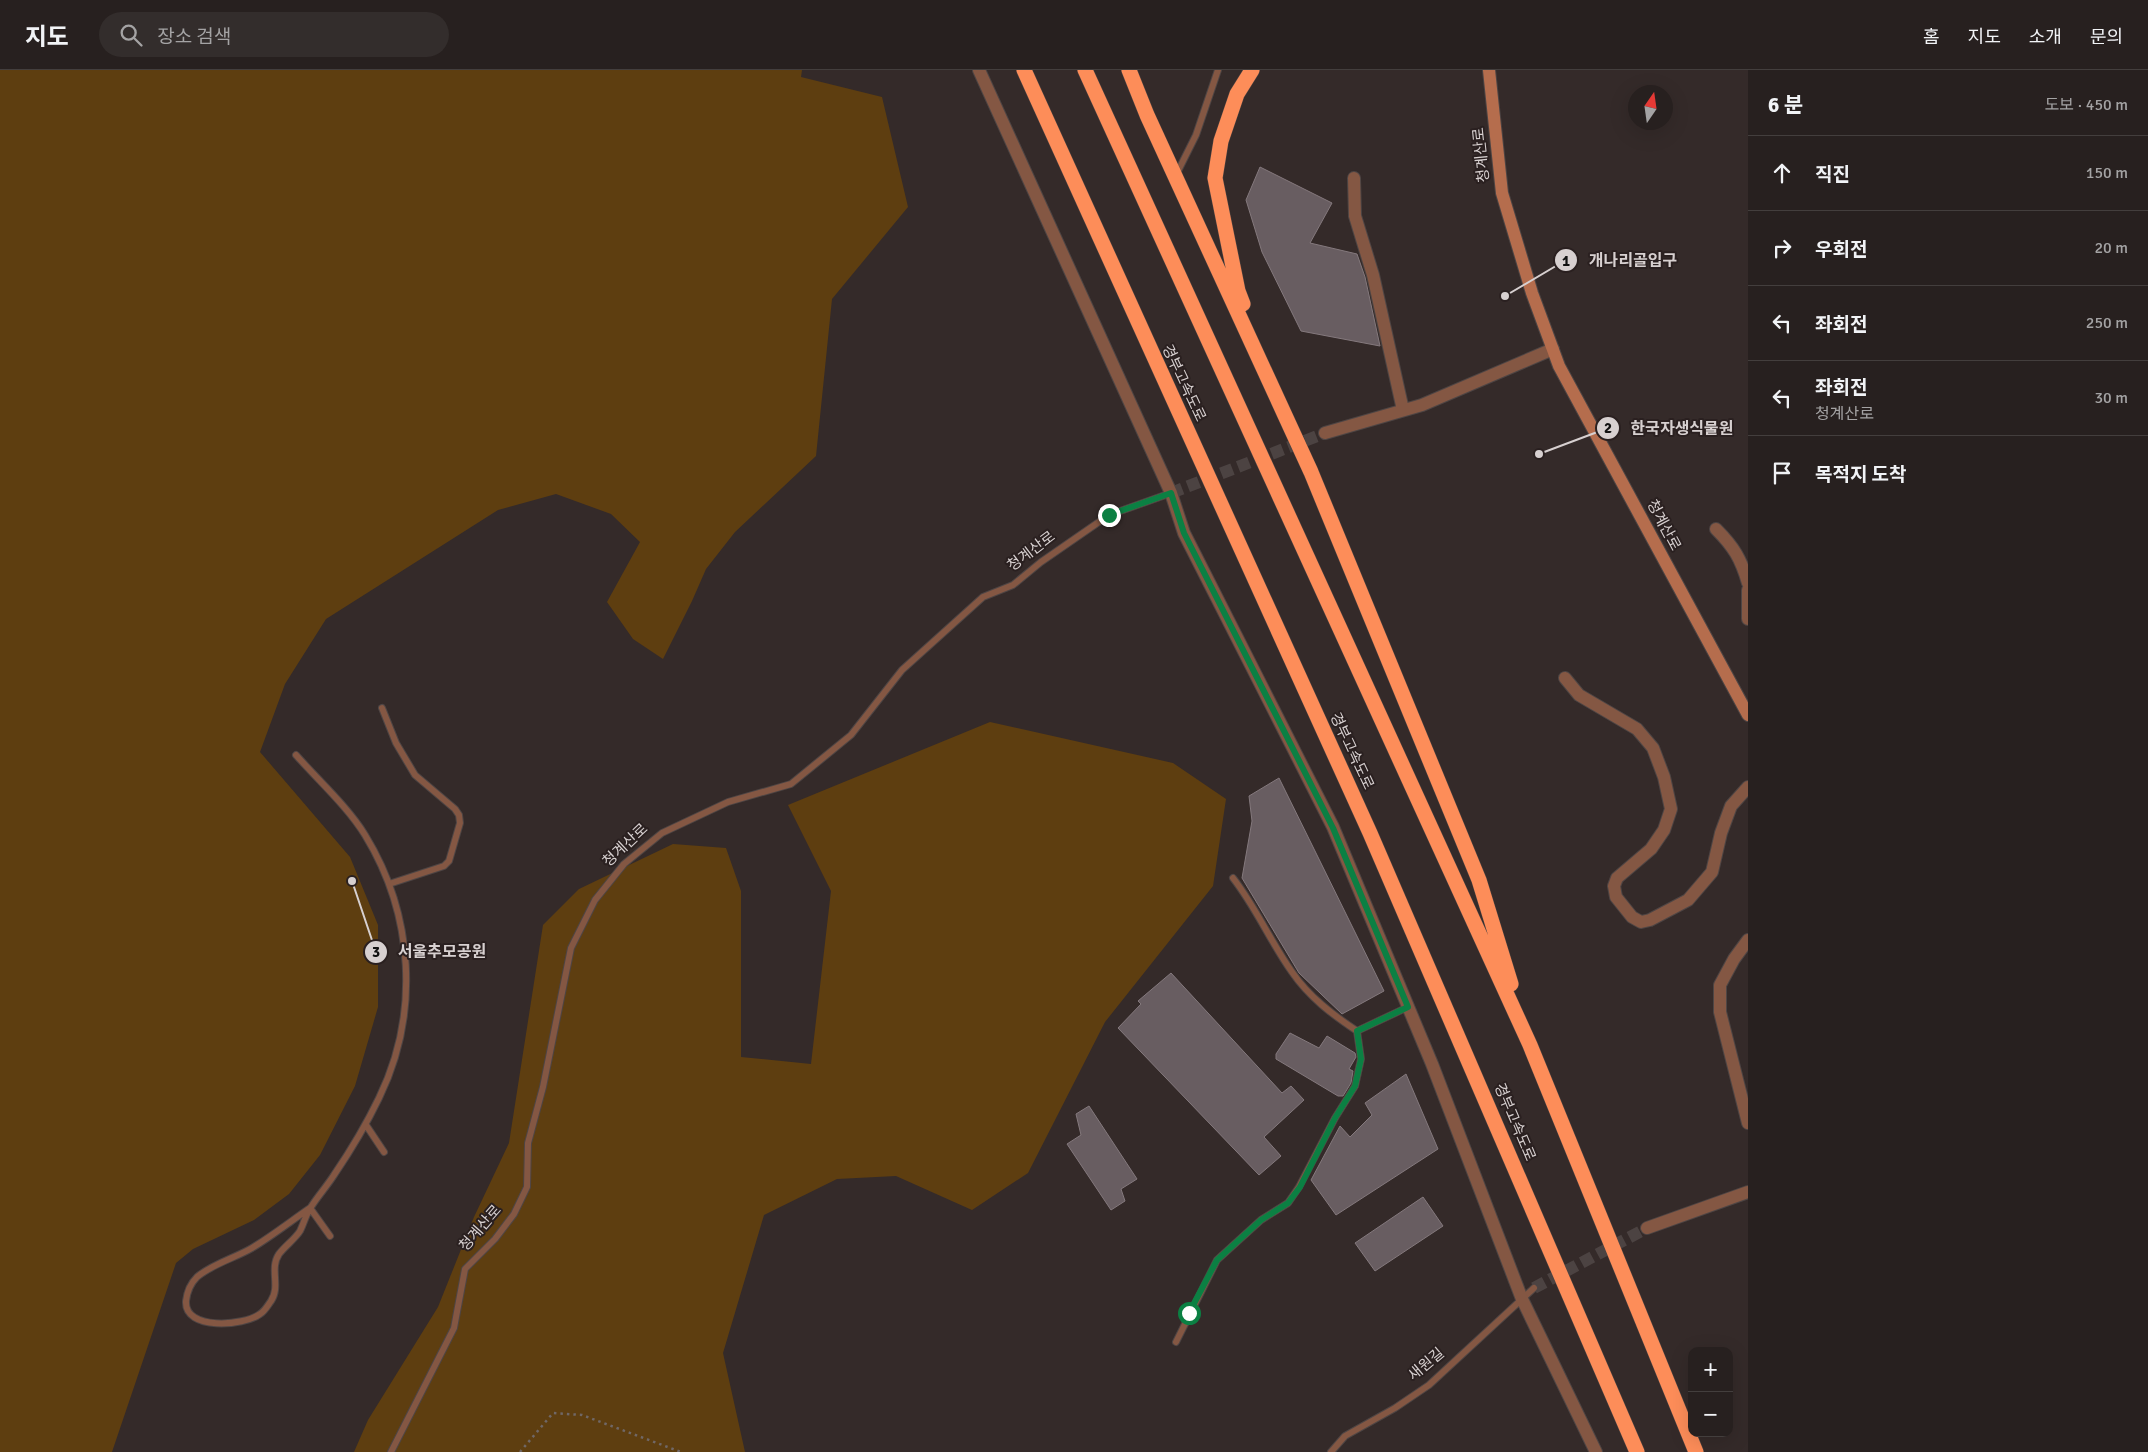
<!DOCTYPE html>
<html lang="ko">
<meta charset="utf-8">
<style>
:root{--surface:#27201f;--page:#332d2c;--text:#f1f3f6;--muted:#a4a3a4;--line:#433e3d}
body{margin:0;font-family:Signika,"Noto Sans KR",sans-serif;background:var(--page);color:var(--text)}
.controls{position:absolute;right:15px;bottom:15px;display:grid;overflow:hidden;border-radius:10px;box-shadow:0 5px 20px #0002}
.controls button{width:45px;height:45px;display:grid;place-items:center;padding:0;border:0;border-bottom:1px solid var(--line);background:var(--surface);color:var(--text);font:25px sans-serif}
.compass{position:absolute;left:1628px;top:15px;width:45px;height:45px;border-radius:50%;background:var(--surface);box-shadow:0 5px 20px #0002;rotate:13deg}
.stop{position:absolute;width:15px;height:15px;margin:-11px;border:4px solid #0b8043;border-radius:50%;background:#fff}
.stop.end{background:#0b8043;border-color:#fff;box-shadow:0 1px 5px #0008}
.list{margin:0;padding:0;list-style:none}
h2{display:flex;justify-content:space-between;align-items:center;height:65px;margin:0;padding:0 20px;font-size:21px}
h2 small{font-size:16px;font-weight:400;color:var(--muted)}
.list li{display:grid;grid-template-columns:32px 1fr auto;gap:15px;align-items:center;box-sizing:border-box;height:75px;padding:0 20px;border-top:1px solid var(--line)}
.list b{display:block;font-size:19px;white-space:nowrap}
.list p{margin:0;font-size:16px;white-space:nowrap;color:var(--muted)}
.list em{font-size:16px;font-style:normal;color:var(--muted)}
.icon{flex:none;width:28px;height:28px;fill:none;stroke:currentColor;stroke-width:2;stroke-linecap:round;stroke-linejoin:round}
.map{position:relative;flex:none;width:1748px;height:1382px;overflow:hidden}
header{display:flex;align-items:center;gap:30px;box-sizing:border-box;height:70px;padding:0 25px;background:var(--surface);border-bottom:1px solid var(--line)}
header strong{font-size:24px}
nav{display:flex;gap:28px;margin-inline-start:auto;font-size:18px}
.search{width:350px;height:45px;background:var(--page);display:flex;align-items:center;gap:12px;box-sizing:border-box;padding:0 18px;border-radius:28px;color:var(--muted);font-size:19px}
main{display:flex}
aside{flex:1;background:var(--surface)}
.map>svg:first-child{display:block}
.green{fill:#5e3e10}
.building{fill:#685d61;stroke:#84797d}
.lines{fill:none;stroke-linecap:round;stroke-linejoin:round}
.minor-tunnel{stroke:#4c4342;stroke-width:12;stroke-dasharray:12 6;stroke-linecap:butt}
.service-casing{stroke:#4e4544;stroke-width:8}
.minor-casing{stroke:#4e4544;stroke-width:14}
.secondary-casing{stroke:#4e4544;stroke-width:14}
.motorway-casing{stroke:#4e4544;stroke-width:16}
.path{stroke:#706766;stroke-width:2.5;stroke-dasharray:2.5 4;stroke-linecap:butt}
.service{stroke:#845743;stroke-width:6}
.minor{stroke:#845743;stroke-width:12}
.secondary{stroke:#b56d4d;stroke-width:12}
.motorway{stroke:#fd8d59;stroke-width:15}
.route{stroke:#0b8043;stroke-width:6}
.labels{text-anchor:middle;stroke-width:4;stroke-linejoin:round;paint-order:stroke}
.street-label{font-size:15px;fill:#d7d0d0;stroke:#2a2020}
.leader{fill:none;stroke:#d7d0d0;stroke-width:2}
.callout-dot{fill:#d7d0d0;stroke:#2a2020;stroke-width:2}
.mark-label{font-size:15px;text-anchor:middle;font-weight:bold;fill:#111}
.callout-label{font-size:16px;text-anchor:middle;font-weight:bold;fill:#d7d0d0;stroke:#2a2020;stroke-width:4;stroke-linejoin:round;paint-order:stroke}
</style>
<header>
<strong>지도</strong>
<div class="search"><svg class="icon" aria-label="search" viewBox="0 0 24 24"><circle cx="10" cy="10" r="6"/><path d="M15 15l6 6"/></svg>장소 검색</div>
<nav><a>홈</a><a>지도</a><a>소개</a><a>문의</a></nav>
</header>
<main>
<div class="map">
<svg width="1748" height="1382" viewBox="0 0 1748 1382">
<rect width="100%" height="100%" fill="#342a29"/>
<!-- green -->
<path class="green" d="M0 0H802L801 7 882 27 908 137 832 229 816 386 735 462 706 499 692 531 663 589 633 569 607 532 640 472 611 444 556 424 498 440 326 549 285 614 260 682 350 787 378 855V937L355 1016 320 1085 289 1124 254 1150 193 1179 176 1193 112 1382H0Z
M990 652 1173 693 1226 729 1213 816 1105 952 1028 1103 972 1140 896 1106 837 1109 764 1145 723 1283 745 1382H354L368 1350 438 1237 474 1147 509 1073 543 855 579 819 673 774 726 778 741 821V987L811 994 831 821 788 735Z"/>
<!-- building -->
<path class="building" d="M1260 97 1332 133 1310 173 1357 184 1365 207 1380 276 1301 261 1262 182 1246 130Z
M1279 708 1384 921 1342 944 1299 903 1242 808 1252 751 1249 726Z
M1171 903 1282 1023 1291 1016 1304 1030 1264 1067 1281 1086 1259 1105 1118 958 1141 934 1138 931Z
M1290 963 1319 978 1327 966 1355 983 1356 987 1349 999 1353 1001 1351 1013 1343 1026H1338L1276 989V984Z
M1406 1004 1438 1079 1336 1145 1311 1110 1340 1056 1350 1067 1372 1045 1365 1033Z
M1089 1036 1137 1109 1121 1119 1125 1131 1111 1140 1067 1074 1081 1065 1076 1044Z
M1423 1127 1443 1156 1375 1201 1355 1173Z"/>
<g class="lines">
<!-- minor-tunnel -->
<path class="minor-tunnel" d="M1171 423 1325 363
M1534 1218 1647 1158"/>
<defs>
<path id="service" d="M1176 105 1196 65 1218 0
M382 638 396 673 415 705 455 739 459 745 460 753 449 791 444 796 389 814
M296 685C318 710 348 737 365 765 414 845 420 944 379 1028 366 1055 351 1080 334 1105 327 1116 318 1126 311 1137 306 1144 304 1153 300 1161 295 1169 285 1176 279 1184 269 1199 281 1216 271 1231 268 1235 265 1241 260 1244 244 1256 184 1261 186 1231 187 1222 191 1213 197 1207 212 1194 235 1188 252 1178 272 1166 291 1151 310 1138
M1233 808C1257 839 1270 871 1292 902 1309 927 1333 945 1357 961
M366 1055 384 1082
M310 1138 330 1166
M1176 1272 1217 1190 1261 1150 1288 1133 1299 1117 1335 1048 1355 1016 1361 989 1357 961 1408 937
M391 1382 454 1258 465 1199 495 1169 514 1144 527 1117 528 1073 543 1017 571 878 595 830 624 794 662 763 728 732 791 714 851 665 902 600 983 527 1013 515 1041 492 1109 445 1171 423
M1331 1382 1345 1366 1395 1338 1429 1315 1534 1218"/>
<path id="minor" d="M979 0 1171 423 1184 463 1333 757 1432 994 1522 1229 1596 1382
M1354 108 1355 146 1373 205 1403 340
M1325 363 1422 335 1553 279
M1716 459C1734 477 1741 489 1748 513
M1748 520V549
M1565 608 1579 625 1637 659 1653 678 1664 707 1671 739 1664 760 1651 779 1617 808 1614 816 1616 827 1632 847 1641 852 1650 850 1688 830 1712 802 1721 763 1731 736 1748 717
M1748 870 1734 889 1720 915V942L1748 1053
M1647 1158 1748 1122"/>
<path id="secondary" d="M1489 0 1502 123 1532 223 1559 296 1748 645"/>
<path id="motorway" d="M1024 0 1370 763 1637 1382
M1085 0 1530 975 1696 1382
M1129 0 1147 45 1311 402 1479 810 1511 914
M1243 234 1238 221 1215 108 1221 71 1237 24 1252 0"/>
</defs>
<!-- service casing -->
<use href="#service" class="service-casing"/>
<!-- minor casing -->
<use href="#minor" class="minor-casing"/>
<!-- secondary casing -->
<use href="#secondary" class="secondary-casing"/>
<!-- motorway casing -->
<use href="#motorway" class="motorway-casing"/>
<!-- path -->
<path class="path" d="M520 1382 553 1343 582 1345 681 1382"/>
<!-- service -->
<use href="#service" class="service"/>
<!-- minor -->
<use href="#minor" class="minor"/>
<!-- secondary -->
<use href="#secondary" class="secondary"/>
<!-- motorway -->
<use href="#motorway" class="motorway"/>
</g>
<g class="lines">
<!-- route -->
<path class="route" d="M1109 445 1171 423 1184 463 1333 758 1408 937 1357 961 1361 989 1355 1016 1335 1048 1300 1117 1288 1133 1261 1150 1217 1190 1189 1243"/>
</g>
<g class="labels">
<!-- street labels -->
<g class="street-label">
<text transform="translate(1481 85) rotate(-96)" y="5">청계산로</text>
<text transform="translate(1184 313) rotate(65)" y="5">경부고속도로</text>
<text transform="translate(1664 455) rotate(62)" y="5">청계산로</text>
<text transform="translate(1031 481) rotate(-37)" y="5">청계산로</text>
<text transform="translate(1352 681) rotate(65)" y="5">경부고속도로</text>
<text transform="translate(625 775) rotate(-43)" y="5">청계산로</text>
<text transform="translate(1515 1052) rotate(67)" y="5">경부고속도로</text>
<text transform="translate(480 1158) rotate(-49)" y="5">청계산로</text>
<text transform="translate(1426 1294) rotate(-40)" y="5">새원길</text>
</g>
</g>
<!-- callouts -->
<path class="leader" d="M1505 226L1566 190M1539 384L1608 358M352 811L376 882"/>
<g class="callout-dot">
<circle cx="1505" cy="226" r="5"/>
<circle cx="1539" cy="384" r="5"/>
<circle cx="352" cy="811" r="5"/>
<circle cx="1566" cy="190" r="12"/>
<circle cx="1608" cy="358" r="12"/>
<circle cx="376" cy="882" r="12"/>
</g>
<g class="mark-label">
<text x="1566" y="196">1</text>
<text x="1608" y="363">2</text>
<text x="376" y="887">3</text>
</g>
<g class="callout-label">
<text x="1633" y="196">개나리골입구</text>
<text x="1682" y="364">한국자생식물원</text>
<text x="442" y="887">서울추모공원</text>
</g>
</svg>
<div class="controls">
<button>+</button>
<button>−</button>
</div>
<svg class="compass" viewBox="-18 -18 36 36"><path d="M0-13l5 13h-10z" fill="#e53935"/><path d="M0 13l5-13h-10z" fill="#a4a3a4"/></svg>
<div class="stop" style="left:1189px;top:1243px"></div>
<div class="stop end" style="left:1109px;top:445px"></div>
</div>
<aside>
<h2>6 분<small>도보 · 450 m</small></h2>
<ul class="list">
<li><svg class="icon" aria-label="ahead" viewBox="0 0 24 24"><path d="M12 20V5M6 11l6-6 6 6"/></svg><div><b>직진</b></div><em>150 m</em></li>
<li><svg class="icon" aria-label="right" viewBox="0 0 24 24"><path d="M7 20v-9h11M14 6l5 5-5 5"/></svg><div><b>우회전</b></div><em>20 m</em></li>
<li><svg class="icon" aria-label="left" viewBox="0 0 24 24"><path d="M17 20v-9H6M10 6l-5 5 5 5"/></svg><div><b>좌회전</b></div><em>250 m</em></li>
<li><svg class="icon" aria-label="left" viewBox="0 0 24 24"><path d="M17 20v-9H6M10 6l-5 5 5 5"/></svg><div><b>좌회전</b><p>청계산로</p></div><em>30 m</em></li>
<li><svg class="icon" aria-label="arrive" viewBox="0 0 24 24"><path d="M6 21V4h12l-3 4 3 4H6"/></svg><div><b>목적지 도착</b></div></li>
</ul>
</aside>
</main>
